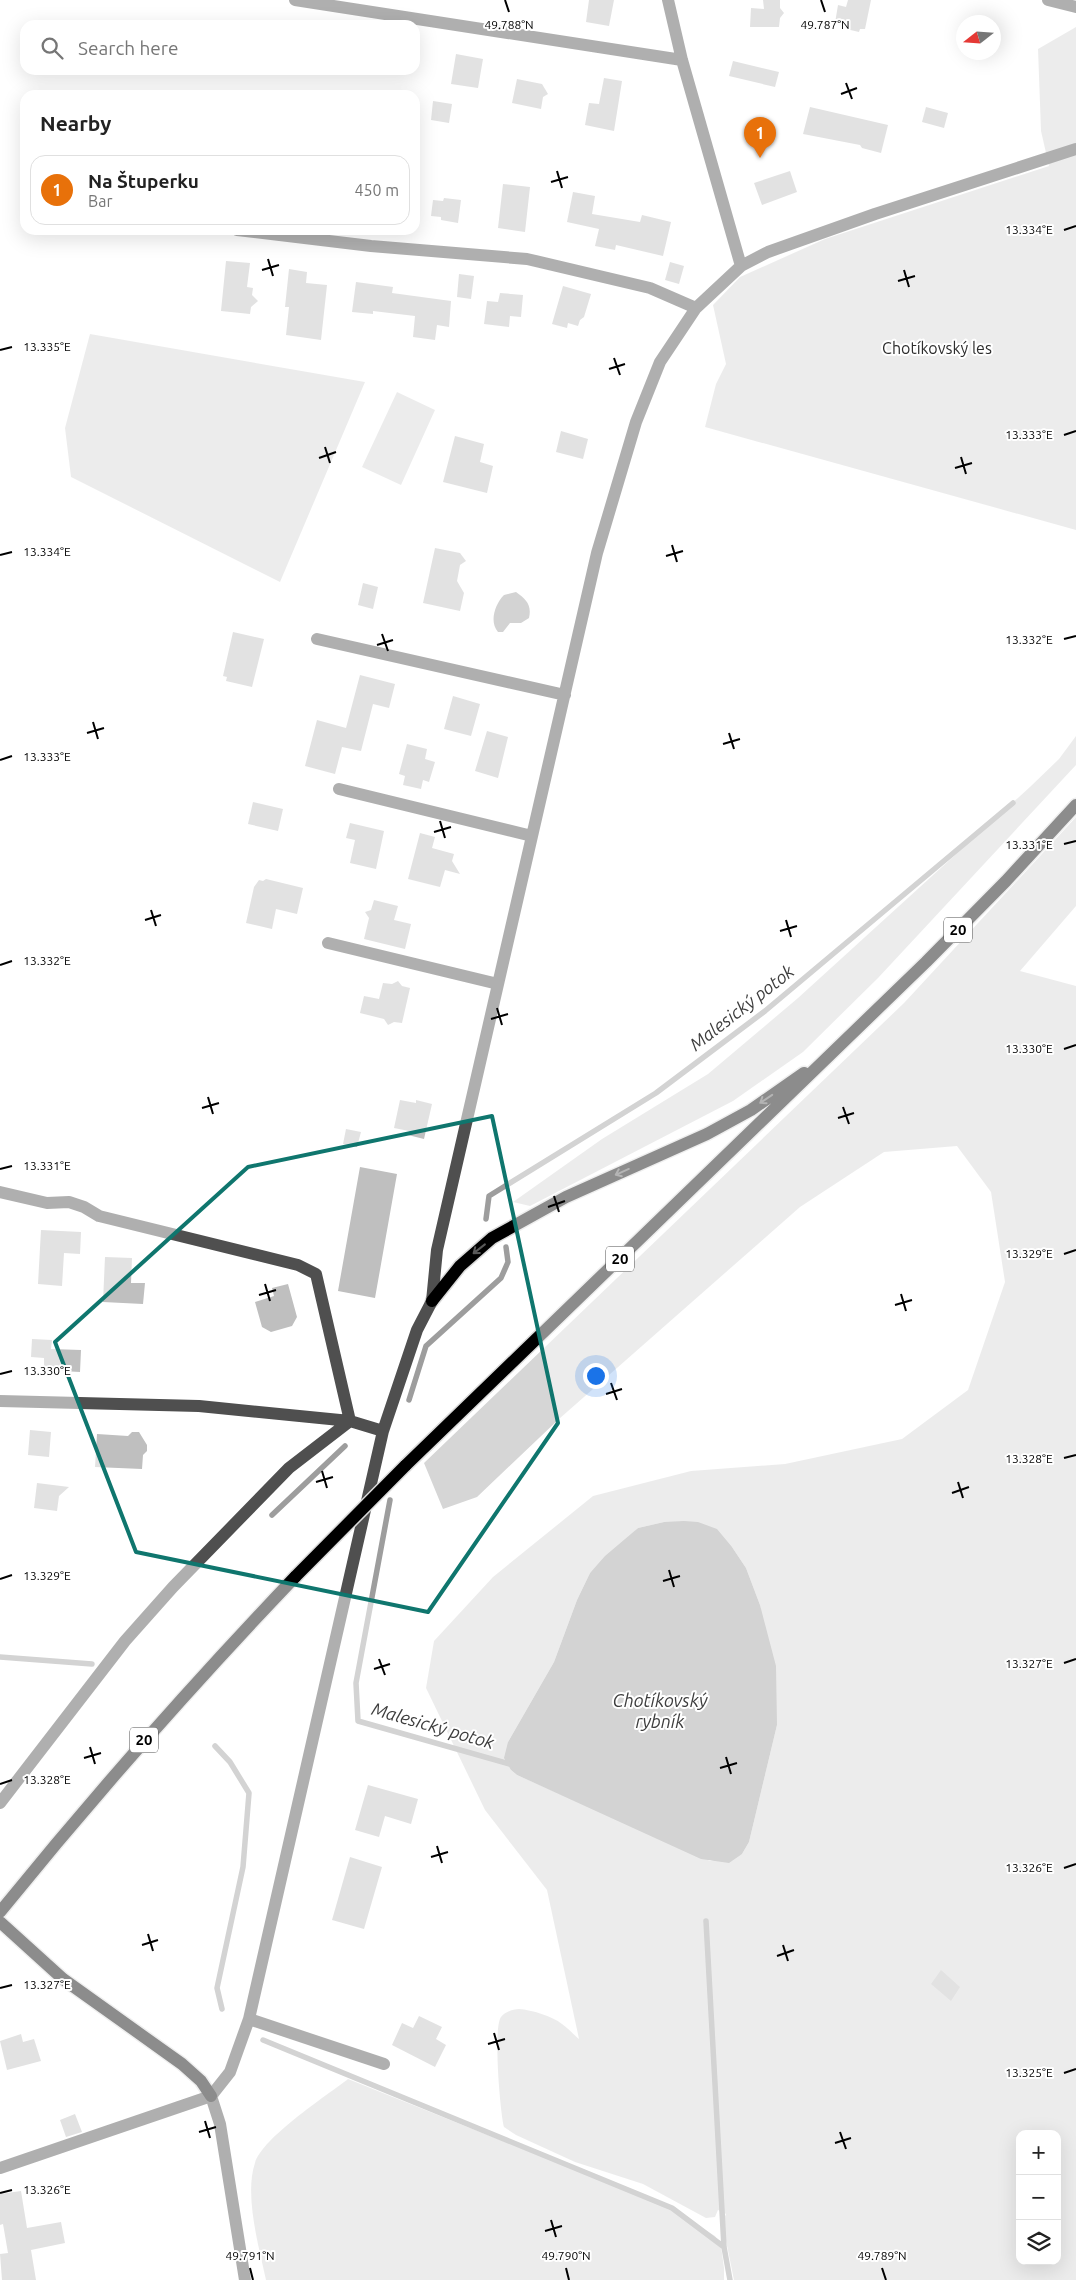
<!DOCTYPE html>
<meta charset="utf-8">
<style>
:root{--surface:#fff;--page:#f6f6f6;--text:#222;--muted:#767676;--line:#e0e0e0;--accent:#000}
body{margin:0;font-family:Ubuntu,sans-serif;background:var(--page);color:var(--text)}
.controls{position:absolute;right:15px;bottom:15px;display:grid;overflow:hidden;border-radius:10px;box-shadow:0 5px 20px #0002}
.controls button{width:45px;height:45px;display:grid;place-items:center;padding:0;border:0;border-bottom:1px solid var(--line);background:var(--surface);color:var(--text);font:25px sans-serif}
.compass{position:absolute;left:956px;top:15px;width:45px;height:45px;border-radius:50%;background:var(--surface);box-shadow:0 5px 20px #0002;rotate:253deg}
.you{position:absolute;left:595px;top:1375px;width:18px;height:18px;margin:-12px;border:4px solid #fff;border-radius:50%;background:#1a73e8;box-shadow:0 0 0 8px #1a73e833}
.badge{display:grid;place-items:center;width:32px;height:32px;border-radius:50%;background:var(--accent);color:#fff;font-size:16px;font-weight:700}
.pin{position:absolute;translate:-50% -41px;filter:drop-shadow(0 1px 2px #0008)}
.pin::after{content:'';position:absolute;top:26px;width:18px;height:15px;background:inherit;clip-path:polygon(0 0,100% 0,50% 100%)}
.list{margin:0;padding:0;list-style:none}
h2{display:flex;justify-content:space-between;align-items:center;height:65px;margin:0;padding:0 20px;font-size:21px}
h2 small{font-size:16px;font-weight:400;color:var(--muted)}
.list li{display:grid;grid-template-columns:32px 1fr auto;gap:15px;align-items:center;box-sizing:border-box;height:70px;margin:0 10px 10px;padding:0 10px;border:1px solid var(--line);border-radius:15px}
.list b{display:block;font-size:19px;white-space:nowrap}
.list p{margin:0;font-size:16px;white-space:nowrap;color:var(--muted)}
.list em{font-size:16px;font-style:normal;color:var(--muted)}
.icon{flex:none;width:28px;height:28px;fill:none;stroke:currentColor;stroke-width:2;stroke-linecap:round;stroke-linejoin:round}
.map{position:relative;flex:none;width:1076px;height:2280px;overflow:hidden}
.search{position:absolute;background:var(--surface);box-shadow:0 5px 20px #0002;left:20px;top:20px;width:400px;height:55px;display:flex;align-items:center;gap:12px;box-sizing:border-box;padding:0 18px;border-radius:15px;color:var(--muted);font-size:19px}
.panel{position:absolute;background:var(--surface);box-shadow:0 5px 20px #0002;left:20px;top:90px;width:400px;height:145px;border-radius:15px}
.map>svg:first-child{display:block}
.green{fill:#d6d6d6;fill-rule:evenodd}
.water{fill:#9d9d9d}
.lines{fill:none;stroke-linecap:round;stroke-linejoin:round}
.stream{stroke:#9d9d9d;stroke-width:5.5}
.building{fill:#bfbfbf}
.major-casing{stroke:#dbdbdb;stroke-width:15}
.minor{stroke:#4f4f4f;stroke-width:12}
.major{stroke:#000;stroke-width:12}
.major-bridge-casing{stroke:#dbdbdb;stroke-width:15;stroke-linecap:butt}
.major-bridge{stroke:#000;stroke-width:12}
.oneway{stroke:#595959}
.marked{fill:none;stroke:#0f766e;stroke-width:4;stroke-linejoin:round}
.ticks{fill:none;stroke:#000;stroke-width:2}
.labels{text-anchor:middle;stroke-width:4;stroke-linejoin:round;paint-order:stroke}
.shield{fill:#fff;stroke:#4c4c4c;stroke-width:1}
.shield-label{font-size:15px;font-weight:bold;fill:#000}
.park-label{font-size:16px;fill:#2d2d2d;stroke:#fff}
.water-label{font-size:18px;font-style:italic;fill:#3e3e3e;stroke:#fff}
.ticks-label{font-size:12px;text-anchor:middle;fill:#000;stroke:#fff;stroke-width:4;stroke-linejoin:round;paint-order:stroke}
</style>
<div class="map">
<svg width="1076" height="2280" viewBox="0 0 1076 2280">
<rect width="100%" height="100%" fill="#fff"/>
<!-- green -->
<path class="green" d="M1076 27V530L705 427 716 384 726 364 713 305 740 277 825 239 1049 166 1041 131 1038 49Z
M90 334 365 382 280 582 71 477 65 428Z
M397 392 435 410 401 485 362 467Z
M1076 736V765L878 978 803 1052 733 1101 530 1206 513 1202 602 1139 708 1074 798 998 1031 786 1059 759Z
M1076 817V906L1020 971 1076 986V2280H734L725 2236 721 2225 726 2214 718 2210 715 2217 706 2218 643 2184 575 2162 516 2135 504 2127C500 2111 493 2027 501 2017 505 2012 513 2009 519 2009 532 2010 552 2016 562 2024 568 2028 574 2035 579 2039L547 1890 485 1810 426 1688 434 1641 493 1577 593 1496 691 1471 785 1464 902 1439 968 1390 1005 1282 991 1192 957 1146 884 1152 800 1207 559 1419 477 1497 443 1509 424 1463 904 1003ZM664 1522 732 1547 746 1568 760 1605 777 1725 749 1842 742 1854 710 1861 517 1775 511 1770 508 1742 554 1662 577 1600 590 1573 638 1528ZM1020 2134H1057V2261H1020Z
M348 2079 665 2206 715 2236 721 2246 724 2268V2280H266C259 2247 244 2195 255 2163 262 2138 326 2096 348 2079Z"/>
<!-- water -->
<path class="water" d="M516 592C526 599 532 605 529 618L521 623H510L503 632H498C489 622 495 604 504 595Z
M684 1521 698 1522 717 1529 732 1547 746 1568 760 1605 776 1666 777 1725 749 1842 742 1854 729 1863 701 1859 517 1775 511 1770 504 1758 508 1742 554 1662 577 1600 590 1573 605 1556 638 1528 664 1522Z"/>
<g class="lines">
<!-- stream -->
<path class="stream" d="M486 1219 489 1196 656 1093 765 1011 1013 803
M409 1400 426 1346 501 1278 508 1262 506 1247
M390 1500 356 1683 358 1721 513 1765
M272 1515 345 1446
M0 1657 92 1664
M215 1746 230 1762 249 1793 243 1867 217 1988 222 2009
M706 1921 724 2247 730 2280
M263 2040 672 2208 724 2247"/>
</g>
<!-- building -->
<path class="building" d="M589 0H614L609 26 586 22Z
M763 0H780V8L784 13 780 18 779 27H750L751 8 764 9Z
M848 0H871L865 29H860L859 32 842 28 843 25 835 23 838 5 846 7Z
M456 54 483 59 478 88 451 84Z
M733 61 779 72 775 87 729 76Z
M604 78 622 81 614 131 585 125 589 103 599 104Z
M517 79 542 84 548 94 543 97 541 109 512 103Z
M433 101 452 104 449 123 431 120Z
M810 107 888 125 881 153 862 148 860 145 803 134Z
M926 107 948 113 944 128 922 122Z
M790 171 797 192 762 205 754 183Z
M503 184 530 187 525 232 498 228Z
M573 192 595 196 592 214 640 222 642 215 671 222 663 256 616 245 615 250 595 246 599 229 567 222Z
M444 198 461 200 458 223 441 220V217L431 216 433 200 443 201Z
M226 261 250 263 247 287 253 288 252 295 258 301 251 307 250 314 221 311Z
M670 262 684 266 679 284 665 280Z
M289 269 307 272 306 283 327 285 321 340 286 335 289 307H285Z
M459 274 474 276 471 299 457 297Z
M356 282 393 287 392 293 451 301 449 327 437 325 435 340 413 337 415 316 373 311V314L352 312Z
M563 286 591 294 584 317 580 320 578 326 568 323 567 328 552 324Z
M500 293 523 295 521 317 510 316 509 327 484 324 487 301 498 302Z
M561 431 588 439 583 459 556 452Z
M455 436 484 444 480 462 493 466 487 493 443 482Z
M435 548 460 553 466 561 460 565 457 581 464 593 460 611 423 603Z
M363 583 378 587 373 609 358 605Z
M233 632 264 639 252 687 226 681 227 677 223 676Z
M360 675 395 684 389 708 373 704 361 751 342 747 335 774 305 766 317 720 346 728Z
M453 696 480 704 471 736 444 729Z
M487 731 508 737 498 778 475 771Z
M407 744 427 749 425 759 435 762 429 782 423 780 421 789 403 785 405 776 399 774Z
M253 802 283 809 278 831 248 824Z
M350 823 384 831 376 869 350 863 355 840 346 838Z
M420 833 435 837 432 848 454 854 452 861 460 874 445 870 440 887 408 879Z
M266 879 303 888 297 914 276 909 272 929 246 923 254 887 259 880 263 881Z
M374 900 398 906 394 920 411 924 405 949 364 939 369 918 365 912 371 910Z
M398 981 402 986 410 988 402 1023 394 1022 388 1025 384 1019 360 1013 364 996 379 999 383 983 392 984Z
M400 1100 416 1103V1100L432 1104 424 1139 408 1135 409 1131 394 1128Z
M346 1129 361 1132 357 1147 343 1144Z
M360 1167 397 1174 375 1298 338 1291Z
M41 1230 81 1232 80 1254 64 1253 62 1286 38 1284Z
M105 1257 132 1258 131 1283H145L143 1304 103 1302Z
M288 1284 297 1317 292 1326 271 1332 262 1327 255 1302 274 1296 272 1288Z
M32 1339 52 1340 51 1349 81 1350 80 1372 44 1370V1358L31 1357Z
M30 1430 51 1432 49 1457 28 1455Z
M132 1432H139L147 1445V1451L143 1455 142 1469 95 1467 97 1434 128 1436Z
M37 1483 69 1487 59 1496 57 1511 34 1508Z
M368 1785 418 1799 411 1824 385 1816 379 1837 355 1830Z
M350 1857 382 1867 364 1929 332 1920Z
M941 1970 960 1987 951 2001 931 1984Z
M419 2016 442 2027 436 2039 446 2045 435 2067 392 2045 402 2023 413 2028Z
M21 2034 23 2042 34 2039 41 2061 7 2070 0 2041Z
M75 2114 82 2132 66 2137 60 2120Z
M21 2191 27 2228 61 2222 65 2243 31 2250 36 2280H2L0 2254 8 2253 3 2224 0 2225V2194Z"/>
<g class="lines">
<defs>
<path id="major" d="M432 1301 460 1266 492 1238 566 1197 707 1134 751 1110 804 1073
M405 1466 926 962 1006 881 1076 805
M0 1912C94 1796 193 1684 296 1576
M0 1922 63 1979 182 2064 201 2081 211 2096"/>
</defs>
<!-- major casing -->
<use href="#major" class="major-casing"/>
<!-- minor -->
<path class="minor" d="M295 0 682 60
M668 0 682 60 741 266
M1048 0 1076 7
M237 230 371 246 527 259 650 288 696 308
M317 639 565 695
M339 789 532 836
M328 943 498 984
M0 1192 47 1203 69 1202 84 1207 99 1216 298 1265 316 1274 350 1421
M0 1401 199 1406 350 1421 383 1431
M0 1803 125 1641 173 1587 289 1468 350 1421
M249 2019 384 2064
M211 2096 220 2124 245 2280
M0 2168 211 2096 230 2072 249 2019 383 1431 417 1330 432 1301 437 1250 597 553 636 422 660 362 696 308 741 266 768 252 875 214 1076 149"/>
<!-- major -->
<use href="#major" class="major"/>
<defs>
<path id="major-bridge" d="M296 1576 405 1466"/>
</defs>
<!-- major-bridge casing -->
<use href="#major-bridge" class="major-bridge-casing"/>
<!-- major-bridge -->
<use href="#major-bridge" class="major-bridge"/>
</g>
<!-- one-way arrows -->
<defs><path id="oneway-shaft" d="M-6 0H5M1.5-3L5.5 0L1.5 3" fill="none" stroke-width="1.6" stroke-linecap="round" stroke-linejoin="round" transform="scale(1.25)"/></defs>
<g class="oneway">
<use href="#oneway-shaft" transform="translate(766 1099) rotate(146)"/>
<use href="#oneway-shaft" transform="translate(622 1172) rotate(156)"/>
<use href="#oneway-shaft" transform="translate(479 1249) rotate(142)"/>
</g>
<!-- marked area -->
<path d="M0 0H1076V2280H0ZM492 1116 558 1423 428 1612 136 1552 55 1342 248 1167Z" fill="#fff" fill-opacity=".55" fill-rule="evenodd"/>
<path class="marked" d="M492 1116 558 1423 428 1612 136 1552 55 1342 248 1167Z"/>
<!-- ticks -->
<path class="ticks" d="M505 0 509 12M821 0 825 12M846 83 852 99M841 94 857 88M557 171 562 188M551 182 568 177M1064 230 1076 226M268 259 273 276M262 270 279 265M904 270 909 287M898 281 915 276M0 350 12 347M614 358 620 375M609 369 625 364M1064 435 1076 431M325 447 330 463M961 457 966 474M319 458 336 452M955 468 972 463M672 545 677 562M0 555 12 552M666 556 683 551M382 634 388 651M1064 639 1076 636M377 645 393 640M93 722 98 739M87 733 104 728M729 733 734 749M723 744 740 739M0 760 12 756M440 821 445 838M434 832 451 827M1064 844 1076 841M151 910 156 926M145 920 161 915M786 920 791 937M780 931 797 926M0 965 12 961M497 1008 502 1025M491 1019 508 1014M1064 1049 1076 1045M208 1097 213 1114M843 1107 849 1124M202 1108 219 1103M838 1118 854 1113M0 1169 12 1166M554 1196 559 1212M548 1207 565 1201M1064 1254 1076 1250M265 1284 270 1301M901 1294 906 1311M259 1295 276 1290M895 1305 912 1300M0 1374 12 1371M611 1383 617 1400M606 1394 622 1389M1064 1458 1076 1455M322 1471 327 1488M316 1482 333 1477M958 1482 963 1498M952 1493 969 1487M669 1570 674 1587M0 1579 12 1575M663 1581 680 1576M379 1659 385 1675M1064 1663 1076 1659M374 1669 390 1664M90 1747 95 1764M726 1757 731 1774M84 1758 101 1753M720 1768 737 1763M0 1784 12 1780M437 1846 442 1863M431 1857 448 1852M1064 1868 1076 1864M148 1934 153 1951M142 1945 158 1940M783 1945 788 1961M777 1956 794 1950M0 1988 12 1985M494 2033 499 2050M488 2044 505 2039M1064 2073 1076 2069M205 2121 210 2138M199 2132 216 2127M840 2132 846 2149M835 2143 851 2138M0 2193 12 2190M551 2220 556 2237M545 2231 562 2226M250 2268 253 2280M566 2268 569 2280M882 2268 886 2280"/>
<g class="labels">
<!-- shield labels -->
<g class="shield">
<rect x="944" y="917.5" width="28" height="25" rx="4"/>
<rect x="606" y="1246.5" width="28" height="25" rx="4"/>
<rect x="130" y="1727.5" width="28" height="25" rx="4"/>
</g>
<g class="shield-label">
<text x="958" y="935">20</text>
<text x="620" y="1264">20</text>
<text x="144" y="1745">20</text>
</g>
<!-- park labels -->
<g class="park-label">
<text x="937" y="354">Chotíkovský les</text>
</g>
<!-- water labels -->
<g class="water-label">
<text transform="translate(742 1008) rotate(-38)" y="6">Malesický potok</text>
<text x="660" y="1707">Chotíkovský<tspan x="660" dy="21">rybník</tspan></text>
<text transform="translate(433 1726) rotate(16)" y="6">Malesický potok</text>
</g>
</g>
<g class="ticks-label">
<text x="509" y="29">49.788°N</text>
<text x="825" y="29">49.787°N</text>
<text x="1029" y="234">13.334°E</text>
<text x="47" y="351">13.335°E</text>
<text x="1029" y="439">13.333°E</text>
<text x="47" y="556">13.334°E</text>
<text x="1029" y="644">13.332°E</text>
<text x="47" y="761">13.333°E</text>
<text x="1029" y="849">13.331°E</text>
<text x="47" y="965">13.332°E</text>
<text x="1029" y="1053">13.330°E</text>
<text x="47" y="1170">13.331°E</text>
<text x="1029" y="1258">13.329°E</text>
<text x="47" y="1375">13.330°E</text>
<text x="1029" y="1463">13.328°E</text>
<text x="47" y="1580">13.329°E</text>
<text x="1029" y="1668">13.327°E</text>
<text x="47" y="1784">13.328°E</text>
<text x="1029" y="1872">13.326°E</text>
<text x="47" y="1989">13.327°E</text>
<text x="1029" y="2077">13.325°E</text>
<text x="47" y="2194">13.326°E</text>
<text x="250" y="2260">49.791°N</text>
<text x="566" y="2260">49.790°N</text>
<text x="882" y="2260">49.789°N</text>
</g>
</svg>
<div class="controls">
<button>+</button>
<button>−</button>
<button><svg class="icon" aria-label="layers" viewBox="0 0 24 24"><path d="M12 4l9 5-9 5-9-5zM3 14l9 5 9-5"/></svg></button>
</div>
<svg class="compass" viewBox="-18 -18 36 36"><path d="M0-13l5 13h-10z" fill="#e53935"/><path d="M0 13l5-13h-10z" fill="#767676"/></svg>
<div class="you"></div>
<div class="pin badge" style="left:760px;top:158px;background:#e8710a">1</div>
<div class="search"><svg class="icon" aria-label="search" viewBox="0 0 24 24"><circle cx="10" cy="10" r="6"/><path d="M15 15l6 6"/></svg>Search here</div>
<section class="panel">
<h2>Nearby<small></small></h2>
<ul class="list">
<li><span class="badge" style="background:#e8710a">1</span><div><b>Na Štuperku</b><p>Bar</p></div><em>450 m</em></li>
</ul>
</section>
</div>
